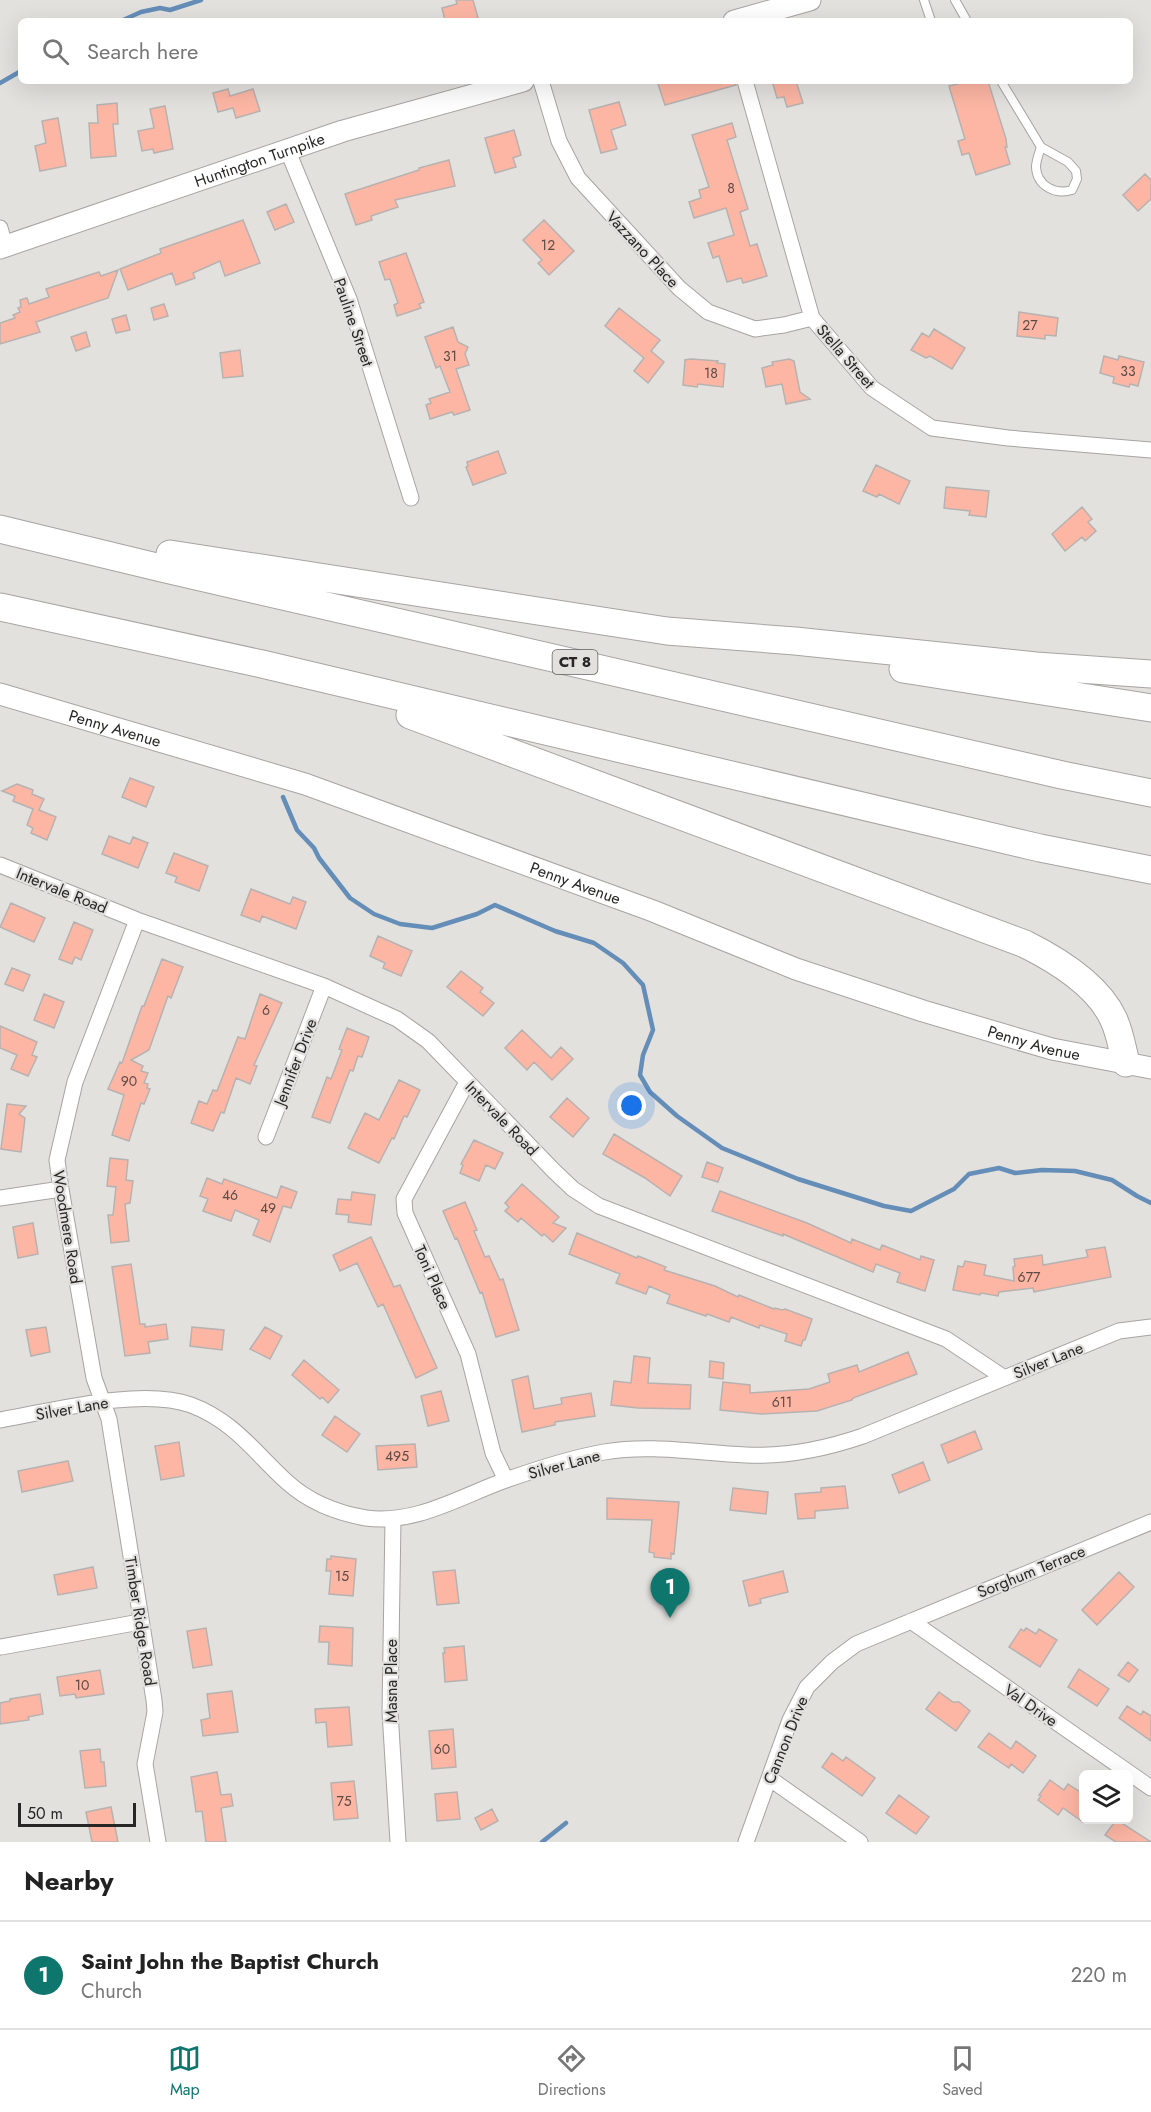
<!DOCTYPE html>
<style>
:root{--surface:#fff;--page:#f2f2f2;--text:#222;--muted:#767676;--line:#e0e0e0;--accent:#0f766e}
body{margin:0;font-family:Jost,sans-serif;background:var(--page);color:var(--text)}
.controls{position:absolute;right:18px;bottom:18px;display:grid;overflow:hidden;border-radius:9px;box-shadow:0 6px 24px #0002}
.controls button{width:54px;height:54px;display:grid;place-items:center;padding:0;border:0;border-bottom:2px solid var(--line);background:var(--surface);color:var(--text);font:30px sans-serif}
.scale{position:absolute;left:18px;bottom:15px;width:118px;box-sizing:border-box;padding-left:6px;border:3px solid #282726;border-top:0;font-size:16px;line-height:21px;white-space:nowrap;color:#282726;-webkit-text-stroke:4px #e3e1de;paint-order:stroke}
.you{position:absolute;left:632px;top:1106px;width:21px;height:21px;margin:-15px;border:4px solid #fff;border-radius:50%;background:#1a73e8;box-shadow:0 0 0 9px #1a73e833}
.badge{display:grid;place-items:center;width:39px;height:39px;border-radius:50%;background:var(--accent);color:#fff;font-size:20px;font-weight:700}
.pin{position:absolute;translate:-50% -50px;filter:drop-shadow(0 2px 3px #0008)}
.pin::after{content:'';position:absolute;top:32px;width:21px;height:18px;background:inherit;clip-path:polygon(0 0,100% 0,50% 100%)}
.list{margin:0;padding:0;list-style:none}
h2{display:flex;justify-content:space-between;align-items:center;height:78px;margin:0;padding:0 24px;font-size:26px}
h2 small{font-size:20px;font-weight:400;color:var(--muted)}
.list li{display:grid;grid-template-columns:39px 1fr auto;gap:18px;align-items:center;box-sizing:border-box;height:108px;padding:0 24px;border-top:2px solid var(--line)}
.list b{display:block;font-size:22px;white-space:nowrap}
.list p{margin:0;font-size:20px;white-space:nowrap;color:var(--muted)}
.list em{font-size:20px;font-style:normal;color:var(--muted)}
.icon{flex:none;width:33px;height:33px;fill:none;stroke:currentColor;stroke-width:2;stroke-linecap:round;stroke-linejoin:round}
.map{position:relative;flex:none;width:1151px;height:1842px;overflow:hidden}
.search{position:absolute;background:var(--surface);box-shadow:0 6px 24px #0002;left:18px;right:18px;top:18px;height:66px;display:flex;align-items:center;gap:15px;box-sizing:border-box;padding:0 21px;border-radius:9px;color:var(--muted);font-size:22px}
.sheet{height:186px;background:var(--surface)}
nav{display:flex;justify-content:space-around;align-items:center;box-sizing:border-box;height:84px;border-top:2px solid var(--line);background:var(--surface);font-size:16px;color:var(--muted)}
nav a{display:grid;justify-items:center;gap:3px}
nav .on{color:var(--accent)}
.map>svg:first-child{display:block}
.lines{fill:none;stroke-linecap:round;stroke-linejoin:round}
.stream{stroke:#648db8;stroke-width:4.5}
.building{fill:#fdb6a4;stroke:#b6b2b1;stroke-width:1.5}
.lane-casing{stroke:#a7a4a2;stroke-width:10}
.street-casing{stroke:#a7a4a2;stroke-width:17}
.secondary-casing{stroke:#a7a4a2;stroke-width:23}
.highway-casing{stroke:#a7a4a2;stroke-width:29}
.lane{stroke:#fff;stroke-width:8}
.street{stroke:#fff;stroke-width:15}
.secondary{stroke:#fff;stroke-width:21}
.highway{stroke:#fff;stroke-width:27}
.labels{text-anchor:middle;stroke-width:4.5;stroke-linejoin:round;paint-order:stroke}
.number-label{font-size:14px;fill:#5d4b46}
.shield{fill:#e3e1de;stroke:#605f5d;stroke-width:1.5}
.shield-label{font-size:15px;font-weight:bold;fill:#282726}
.street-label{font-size:16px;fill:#282726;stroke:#e3e1de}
</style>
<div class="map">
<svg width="1151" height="1842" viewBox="0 0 1151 1842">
<rect width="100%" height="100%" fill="#e3e1de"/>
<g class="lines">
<!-- stream -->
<path class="stream" d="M121 21 141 12 160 8 170 10 201 0
M0 83 21 71
M283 797 297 830 314 848 319 858 350 898 374 914 400 924 432 928 477 914 495 905 555 931 594 943 623 963 643 985 653 1030 643 1055 640 1075 650 1092 677 1116 722 1148 798 1179 884 1206 911 1211 954 1189 969 1174 999 1168 1015 1173 1042 1170 1075 1171 1112 1180 1137 1196 1151 1203
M542 1842 566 1823"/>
</g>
<!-- building -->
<path class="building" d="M456 0H473L478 18 467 21H445L442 8 457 4Z
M667 81H735L736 85 665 105 658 84Z
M772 81H796L803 103 787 107 784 97 777 98Z
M957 81H988L1006 139 1007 147H1005L1010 164 976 175 969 153 962 155 958 141 965 139 949 86 958 84Z
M228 89 230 96 253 89 260 111 236 118 233 108 218 112 213 93Z
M619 102 626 125 611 130 617 149 601 153 589 110Z
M117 103 118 124H113L116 156 91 158 89 123H98L97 105Z
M165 106 173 149 154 153 153 149 142 151 138 131 154 128 150 109Z
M58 118 66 166 40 171 35 146 46 143 42 121Z
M732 123 736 137 727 140 748 209 740 212 750 246 757 244 767 276 743 283 741 278 727 282 719 256 713 258 708 243 734 235 726 208 694 218 689 202 701 198 699 190 709 187 692 135Z
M514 130 521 155 513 158 516 167 495 173 485 138Z
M449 160 455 186 395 200 398 207 371 216 372 220 356 225 345 194 419 170V168Z
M1145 174 1151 180V199L1138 211 1123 195Z
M286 204 294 222 275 230 267 212Z
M243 220 260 263 225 276 220 261 193 273 195 278 176 285 172 273 128 290 120 269 161 253 160 249Z
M544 220 574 251 549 275 538 263 542 260 523 240Z
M406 253 424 302 419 304 421 308 397 316 394 305 398 303 390 279 385 280 379 262Z
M118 270 108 298 36 322 40 332 0 344V323L15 318 13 315 20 312 18 308 21 307 20 300 27 298 29 304 49 297 46 289 99 272 101 276Z
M164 304 168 316 154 320 151 308Z
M619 308 660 340 651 351 664 362 648 383 634 371 644 358 605 326Z
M1019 312 1058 318 1056 336 1045 335V339L1017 336Z
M126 315 130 330 116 333 112 319Z
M453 327 458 342 468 347 465 354 469 365 456 369 470 410 454 415 452 412 430 419 426 405 431 403 429 399 450 392 440 366 436 368 425 337Z
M934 329 965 348 952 369 930 356 926 358 911 350 922 333 929 337Z
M86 332 90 346 76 351 71 337Z
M240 350 243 376 223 378 220 353Z
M1104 356 1118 360 1119 356 1144 362 1138 386 1130 384 1129 387 1113 383 1114 377 1100 373Z
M691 359 718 361 717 363 725 364 723 387 698 384 697 387 683 385 685 360Z
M789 359 794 361 800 392 810 399 786 404 782 384 766 387 762 368 773 365 772 362Z
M498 451 506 473 473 485 466 467 468 466 467 462Z
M876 465 910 481 899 504 879 494 877 497 863 491Z
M946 487 989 491 986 517 969 515 970 511 944 508Z
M1082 507 1092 519 1088 522 1096 531 1085 541 1082 537 1065 551 1052 534Z
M130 778 154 787 146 807 122 797Z
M17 784 33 790 32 794 44 799 39 810 56 817 47 840 31 833 33 828 27 825 33 809 13 801 15 796 2 791Z
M109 836 130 844 133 837 148 843 138 868 102 854Z
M174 853 208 866 199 891 175 882 177 877 166 873Z
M251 889 290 904 293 897 306 902 296 929 262 916 260 922 241 915Z
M11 903 45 918 34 942 0 927Z
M74 922 93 930 81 960 75 957 72 964 59 959Z
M378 936 412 951 401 976 383 968 385 963 370 956Z
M162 959 183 967 171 998 168 996 149 1050 131 1060 143 1066 141 1071 148 1073 144 1083 148 1084 147 1088 150 1089 144 1104 141 1103 129 1141 112 1135 124 1095 108 1089 120 1062 122 1063 142 1006H144Z
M12 968 30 975 23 991 5 984Z
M461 971 483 988 480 992 494 1003 483 1016 447 987Z
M44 994 64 1002 54 1028 34 1020Z
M260 994 282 1003 254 1065 257 1066 250 1084 236 1078 224 1113 221 1112 213 1131 191 1123 199 1101 207 1104 213 1090 217 1091 238 1037 245 1039Z
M0 1026 37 1042 32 1055 37 1057 28 1076 11 1069 17 1055 0 1048Z
M347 1028 369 1037 362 1057 358 1056 353 1071 350 1070 330 1123 312 1117 327 1077 331 1079 342 1050 339 1049Z
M522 1030 551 1058 561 1047 573 1059 552 1080 534 1062 527 1070 505 1048Z
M399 1080 420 1090 407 1117 404 1116 394 1139 392 1138 379 1163 348 1148 365 1113 379 1120Z
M567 1098 589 1118 573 1137 550 1117Z
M7 1104 26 1106 19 1114 25 1118 21 1152 1 1149Z
M614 1134 682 1176 670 1196 645 1178 603 1154Z
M474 1140 503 1153 495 1169 486 1165 479 1181 460 1173 463 1165 461 1164Z
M110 1158 128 1160 126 1180 133 1181 130 1203 125 1204 129 1241 111 1243 108 1215H113L116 1187 107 1186Z
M707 1162 723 1168 718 1182 702 1177Z
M207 1178 222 1184 224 1179 277 1198 281 1186 297 1192 291 1208 283 1206 270 1242 253 1235 259 1220 235 1210 231 1221 203 1211 208 1199 200 1196Z
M522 1184 559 1217 553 1223 566 1228 553 1242 544 1234 542 1236 521 1218 518 1222 505 1211 509 1207 505 1203Z
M720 1191 807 1223 851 1243 852 1239 880 1250 882 1245 920 1260 921 1256 934 1260 925 1291 897 1282 900 1273 876 1264 873 1272 783 1234V1236L712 1211Z
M352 1192 375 1195 371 1225 348 1222 349 1215 336 1214 338 1199 351 1200Z
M465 1202 477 1230 474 1231 485 1257 489 1256 500 1280 503 1279 519 1330 496 1337 482 1292 480 1293 457 1238 455 1239 443 1211Z
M33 1223 38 1254 18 1258 13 1227Z
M577 1233 637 1258 638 1256 666 1267 664 1270 715 1286 738 1297 739 1295 774 1309 775 1308 782 1310 785 1309 812 1319 805 1340H803L801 1346 785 1341 787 1334 760 1325 759 1328 731 1317 729 1322 707 1314 706 1316 667 1303 670 1295 649 1286 646 1294 616 1283 620 1274 569 1254Z
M371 1237 394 1287 400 1285 437 1368 416 1378 383 1304 378 1307 357 1263 340 1271 333 1255Z
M1105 1247 1111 1277 1034 1292 1033 1288 999 1292 998 1296 981 1293 980 1295 953 1290 958 1266 963 1267 965 1261 986 1265 984 1275 1014 1281 1013 1267 1015 1266 1014 1259 1042 1255 1043 1265 1088 1257 1086 1250Z
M131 1264 140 1324H145V1327L166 1324 168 1339 148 1342 150 1353 125 1356 112 1267Z
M46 1327 50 1352 31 1356 26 1330Z
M192 1327 224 1330 222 1350 190 1346Z
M265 1327 282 1336 270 1359 250 1349Z
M908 1352 917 1374 853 1398 852 1400 817 1411 761 1414 720 1410 723 1382 750 1385V1393L809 1389 830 1382 828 1374 857 1365 859 1372Z
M634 1356 650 1358 648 1383 691 1385 690 1409 638 1408 611 1405 614 1381 631 1383Z
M304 1360 339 1390 328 1403 322 1397 320 1399 292 1375Z
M710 1361 724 1363 723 1379 709 1377Z
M528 1376 534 1409 562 1404 561 1398 591 1393 595 1416 555 1422V1425L522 1432 512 1380Z
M441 1391 449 1421 428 1426 421 1396Z
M335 1416 360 1434 347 1452 322 1435Z
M975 1431 982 1449 948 1463 941 1445Z
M179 1442 184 1476 161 1480 155 1446Z
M415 1444 417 1467 378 1470 376 1446Z
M68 1461 73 1481 22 1492 18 1471Z
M923 1462 930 1480 899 1493 892 1475Z
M845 1486 848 1508 815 1511V1518L798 1519 795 1494 821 1492V1488Z
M733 1488 768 1492 766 1514 730 1510Z
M607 1498 679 1502 674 1554 671 1553V1559L654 1557V1553L649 1552 652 1520 607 1519Z
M331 1556 356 1559 353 1596 329 1594 331 1571H326L327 1559H331Z
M93 1567 97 1588 58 1595 54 1575Z
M455 1570 459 1603 437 1605 433 1572Z
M783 1571 788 1592 760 1599 761 1603 749 1606 743 1581Z
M1119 1572 1134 1587 1097 1625 1082 1610Z
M320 1626 353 1628 352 1666 328 1664 329 1642H319Z
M206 1628 212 1665 193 1668 187 1631Z
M1026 1628 1036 1634 1039 1629 1057 1640 1040 1667 1009 1647 1021 1629 1024 1631Z
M464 1646 467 1680 445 1682 443 1653H445L444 1648Z
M1128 1662 1138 1670 1129 1682 1118 1675Z
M1079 1669 1109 1689 1097 1706 1068 1687Z
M100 1670 104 1694 76 1698 75 1694 60 1696 57 1677Z
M232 1691 238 1732 203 1736 201 1720 210 1718 207 1694Z
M939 1692 953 1702H959L970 1711 956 1731 926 1709Z
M40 1694 43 1714 28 1717 29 1720 0 1724V1703L10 1701V1699Z
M1127 1706 1141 1715 1143 1711 1151 1716V1741L1119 1718Z
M349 1707 352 1745 328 1747 326 1722 316 1723 315 1709Z
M453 1729 456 1767 432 1769 429 1731Z
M989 1733 1011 1749 1016 1741 1036 1756 1023 1773 1011 1764 1009 1768 978 1747Z
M100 1749 101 1762H104L106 1786 85 1788 80 1751Z
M832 1753 843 1761 846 1757 875 1778 862 1796 822 1767Z
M217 1772 221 1795 231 1794 233 1806 221 1808 226 1842H206L202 1811 196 1812 191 1777Z
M1050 1780 1064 1790 1068 1784 1083 1794V1822L1063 1808 1058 1815 1038 1800 1041 1796 1039 1795Z
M354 1781 358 1818 334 1820 331 1783Z
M457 1792 460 1819 437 1821 435 1794Z
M899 1795 929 1817 916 1834 886 1813Z
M111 1807 118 1842H92L86 1812Z
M492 1809 498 1821 481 1830 475 1818Z
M1116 1820H1117L1151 1842H1116L1105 1835Z"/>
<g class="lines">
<defs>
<path id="lane" d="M924 0 931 21
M955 0 967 21
M1001 81 1041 147 1068 162 1076 171 1077 179 1072 190C1055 195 1037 186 1036 167 1036 161 1039 153 1041 147"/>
<path id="street" d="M541 81 559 141 578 178 679 288 708 312 755 329 784 325 812 318
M745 81 812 318 872 388 932 428 1008 438 1151 450
M287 149 349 299 411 498
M0 228 5 246
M0 865 137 920 324 986 397 1019 428 1041 554 1171 573 1189 599 1206 946 1339 1003 1377
M137 920 75 1082 57 1160 61 1189 94 1378 109 1419 154 1700 155 1712 145 1764 158 1842
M467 1082 404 1199 405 1213 468 1354 493 1453 506 1480
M266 1137 324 986
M0 1198 61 1189
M0 1420C52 1411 141 1387 191 1405 234 1421 255 1453 287 1482 309 1502 337 1513 366 1518 415 1525 461 1496 506 1480 537 1469 571 1458 604 1452 652 1444 698 1453 746 1455 787 1457 825 1449 863 1436L1119 1331 1151 1327
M393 1519 390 1712 398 1842
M911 1621 1151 1788
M1 1647 140 1622
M769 1778 860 1842
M746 1842 790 1720 807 1687 832 1662 856 1644 1151 1522"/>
<g id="secondary">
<path d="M734 21 810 0"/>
<path id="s1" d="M0 248 343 131 523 81"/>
<path id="s2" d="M0 694 305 784 653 911 796 969 923 1011 1052 1049 1151 1068"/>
</g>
<path id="highway" d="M0 529 161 568 1062 775 1151 793
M170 554 667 631 795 641 1036 666 1151 674
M0 607 262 664 1040 848 1151 870
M903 669 1151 708
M410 715 1025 944C1057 960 1097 984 1113 1018 1120 1032 1122 1048 1126 1063"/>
</defs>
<!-- lane casing -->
<use href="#lane" class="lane-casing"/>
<!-- street casing -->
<use href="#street" class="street-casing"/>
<!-- secondary casing -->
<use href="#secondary" class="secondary-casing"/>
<!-- highway casing -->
<use href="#highway" class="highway-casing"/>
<!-- lane -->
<use href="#lane" class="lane"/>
<!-- street -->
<use href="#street" class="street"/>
<!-- secondary -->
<use href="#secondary" class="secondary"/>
<!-- highway -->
<use href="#highway" class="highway"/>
</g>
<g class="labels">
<!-- number labels -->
<g class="number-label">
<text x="731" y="193">8</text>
<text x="548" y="250">12</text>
<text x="1030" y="330">27</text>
<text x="450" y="361">31</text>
<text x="1128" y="376">33</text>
<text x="711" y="378">18</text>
<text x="266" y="1015">6</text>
<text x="129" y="1086">90</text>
<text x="230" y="1200">46</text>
<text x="268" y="1213">49</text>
<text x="1029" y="1282">677</text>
<text x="782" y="1407">611</text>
<text x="397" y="1461">495</text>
<text x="342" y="1581">15</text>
<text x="82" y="1690">10</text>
<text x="442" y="1754">60</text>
<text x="344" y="1806">75</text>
</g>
<!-- shield labels -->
<rect class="shield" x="552.5" y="650" width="45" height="24" rx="4.5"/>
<g class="shield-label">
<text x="575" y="667">CT 8</text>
</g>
<!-- street labels -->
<g class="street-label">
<text dy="6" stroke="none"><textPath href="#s1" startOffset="274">Huntington Turnpike</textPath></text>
<text transform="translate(643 249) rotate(47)" y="6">Vazzano Place</text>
<text transform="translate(354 322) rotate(71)" y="6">Pauline Street</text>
<text transform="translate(846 356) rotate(49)" y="6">Stella Street</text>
<text dy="6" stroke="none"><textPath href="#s2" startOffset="120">Penny Avenue</textPath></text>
<text dy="6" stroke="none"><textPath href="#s2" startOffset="606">Penny Avenue</textPath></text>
<text transform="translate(62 890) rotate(22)" y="6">Intervale Road</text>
<text dy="6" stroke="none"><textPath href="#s2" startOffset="1092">Penny Avenue</textPath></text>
<text transform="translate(295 1062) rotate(-69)" y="6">Jennifer Drive</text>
<text transform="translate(502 1118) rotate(46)" y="6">Intervale Road</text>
<text transform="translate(68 1227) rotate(81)" y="6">Woodmere Road</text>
<text transform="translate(433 1277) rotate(66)" y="6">Toni Place</text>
<text transform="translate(1048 1360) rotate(-22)" y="6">Silver Lane</text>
<text transform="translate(72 1408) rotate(-10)" y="6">Silver Lane</text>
<text transform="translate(564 1464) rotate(-15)" y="6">Silver Lane</text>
<text transform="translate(1031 1571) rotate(-22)" y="6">Sorghum Terrace</text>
<text transform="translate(141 1621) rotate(81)" y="6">Timber Ridge Road</text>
<text transform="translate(391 1681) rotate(-90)" y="6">Masna Place</text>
<text transform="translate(1031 1705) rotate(35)" y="6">Val Drive</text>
<text transform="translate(785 1740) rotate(-68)" y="6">Cannon Drive</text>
</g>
</g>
</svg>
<div class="controls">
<button><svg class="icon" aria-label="layers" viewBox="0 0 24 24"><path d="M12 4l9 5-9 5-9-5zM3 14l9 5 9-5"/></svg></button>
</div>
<div class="scale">50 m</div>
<div class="you"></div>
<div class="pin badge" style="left:670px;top:1618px">1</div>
<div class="search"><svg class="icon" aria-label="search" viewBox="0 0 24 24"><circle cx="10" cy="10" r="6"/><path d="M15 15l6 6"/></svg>Search here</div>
</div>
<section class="sheet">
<h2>Nearby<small></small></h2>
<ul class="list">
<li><span class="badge">1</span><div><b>Saint John the Baptist Church</b><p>Church</p></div><em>220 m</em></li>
</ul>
</section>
<nav>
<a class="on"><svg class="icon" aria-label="map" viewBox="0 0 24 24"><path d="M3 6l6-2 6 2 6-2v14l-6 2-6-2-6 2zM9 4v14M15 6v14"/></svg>Map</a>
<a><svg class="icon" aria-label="directions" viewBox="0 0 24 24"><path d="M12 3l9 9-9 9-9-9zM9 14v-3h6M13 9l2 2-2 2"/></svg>Directions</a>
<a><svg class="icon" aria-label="saved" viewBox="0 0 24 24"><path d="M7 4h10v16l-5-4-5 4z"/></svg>Saved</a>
</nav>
